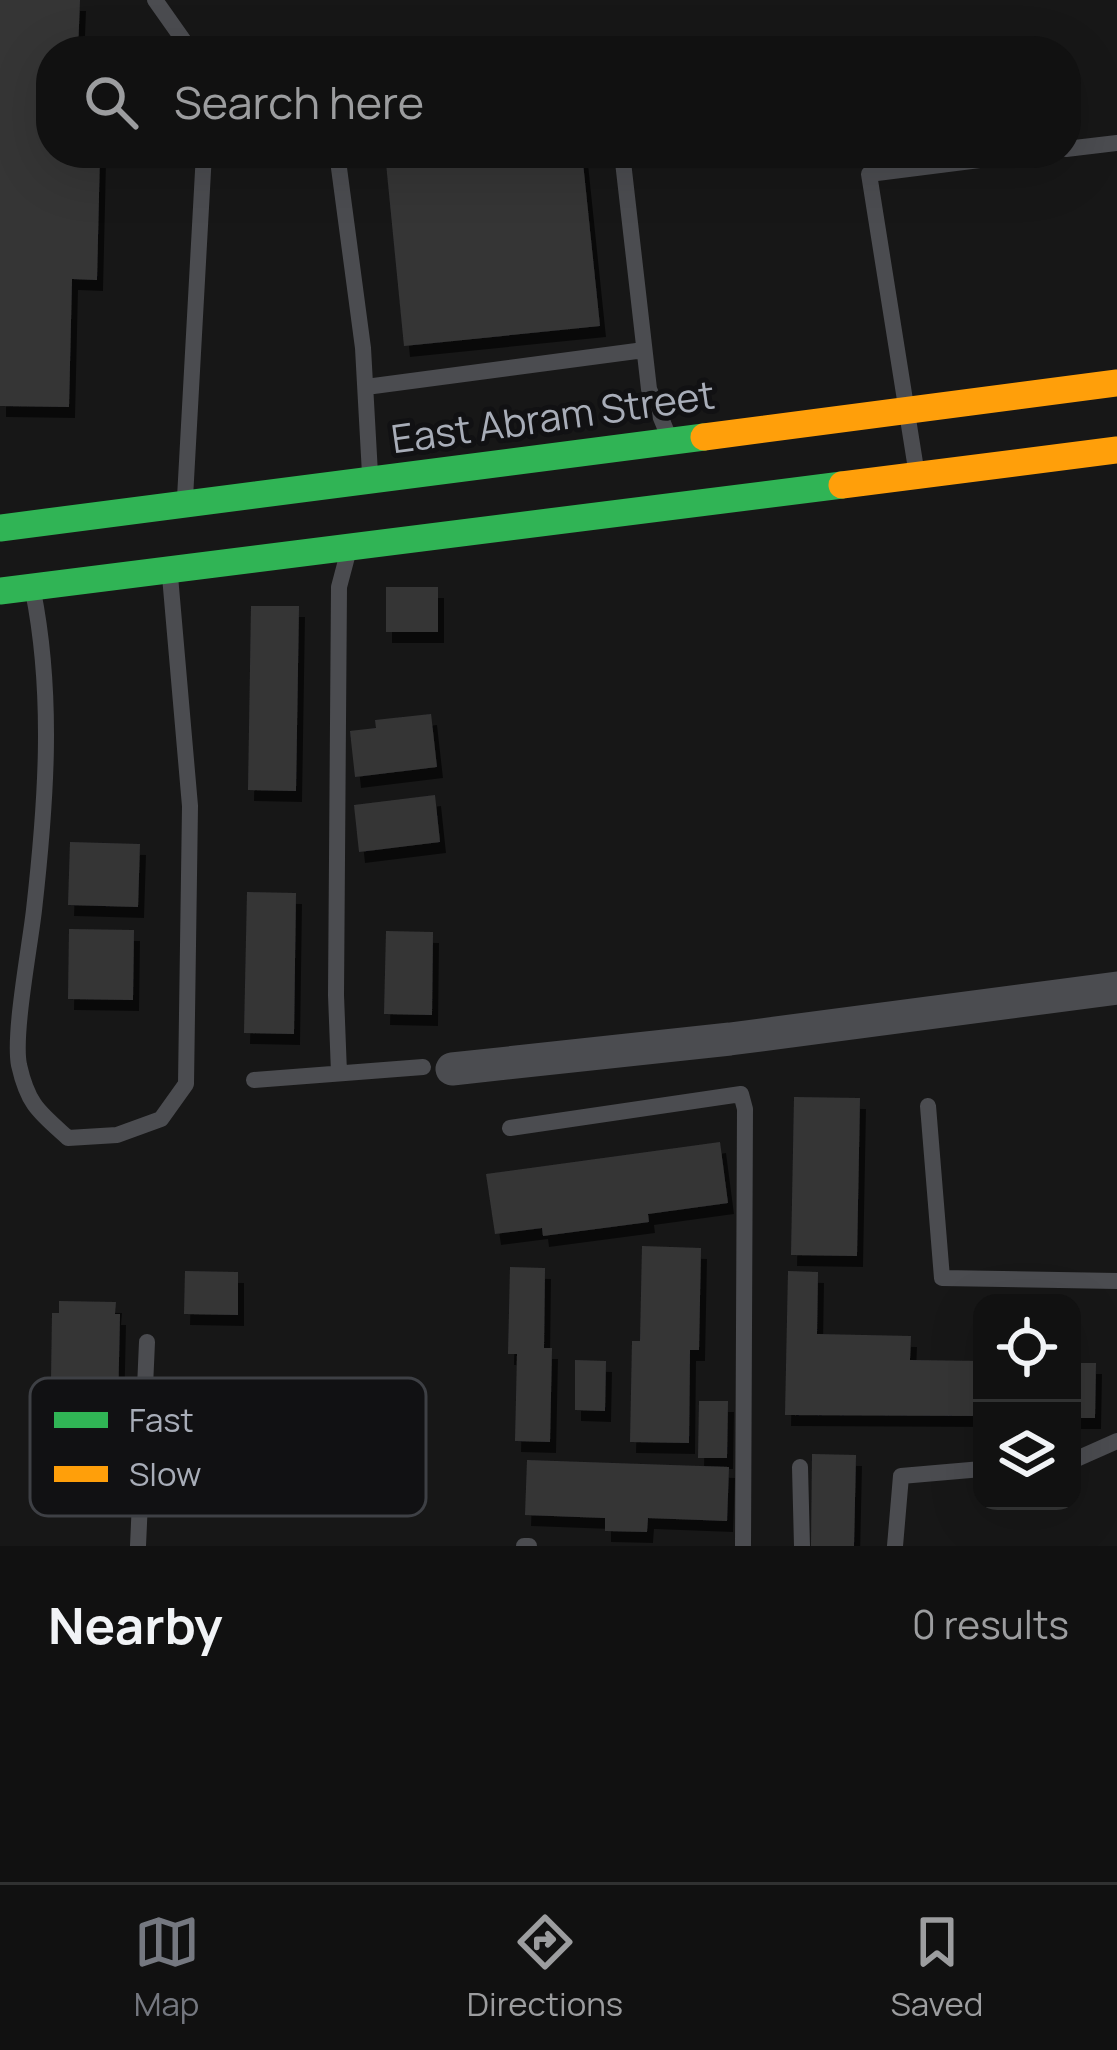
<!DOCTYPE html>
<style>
:root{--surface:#111;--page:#1e1f1f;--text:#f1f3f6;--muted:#9c9d9f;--line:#303131;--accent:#757880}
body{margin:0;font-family:Manrope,sans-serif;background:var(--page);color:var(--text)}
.controls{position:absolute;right:36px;bottom:36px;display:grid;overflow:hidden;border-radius:24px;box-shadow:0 12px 48px #0002}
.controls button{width:108px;height:108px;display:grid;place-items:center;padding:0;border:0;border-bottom:3px solid var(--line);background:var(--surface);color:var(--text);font:60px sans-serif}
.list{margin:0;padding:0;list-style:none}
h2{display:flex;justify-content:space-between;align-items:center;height:156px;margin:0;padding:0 48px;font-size:51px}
h2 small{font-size:39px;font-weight:400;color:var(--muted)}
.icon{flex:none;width:66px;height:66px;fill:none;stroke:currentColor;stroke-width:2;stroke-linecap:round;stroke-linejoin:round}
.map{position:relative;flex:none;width:1117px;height:1546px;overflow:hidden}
.search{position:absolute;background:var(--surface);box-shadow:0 12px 48px #0002;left:36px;right:36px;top:36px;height:132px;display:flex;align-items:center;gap:30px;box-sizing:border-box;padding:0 42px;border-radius:48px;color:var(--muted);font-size:45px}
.sheet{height:336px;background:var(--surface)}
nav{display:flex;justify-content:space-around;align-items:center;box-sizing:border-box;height:168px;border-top:3px solid var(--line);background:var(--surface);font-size:33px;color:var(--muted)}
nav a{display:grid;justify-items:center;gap:6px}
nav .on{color:var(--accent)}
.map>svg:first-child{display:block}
.building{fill:#353536;filter:url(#shadow)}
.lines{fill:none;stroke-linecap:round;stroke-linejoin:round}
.lane{stroke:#4b4c50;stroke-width:16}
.street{stroke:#4b4c50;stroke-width:33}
.fast{stroke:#30b455;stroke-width:27}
.slow{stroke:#ff9f0a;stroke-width:27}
.labels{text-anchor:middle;stroke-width:10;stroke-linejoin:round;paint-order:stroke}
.street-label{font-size:39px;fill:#a8adb8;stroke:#111113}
.key{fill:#111113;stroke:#3e4045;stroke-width:3}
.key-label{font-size:33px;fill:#a8adb8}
</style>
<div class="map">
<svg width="1117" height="1546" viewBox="0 0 1117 1546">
<defs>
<filter id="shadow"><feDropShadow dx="6" dy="11" stdDeviation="0" flood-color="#0009"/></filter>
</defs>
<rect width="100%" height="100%" fill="#171717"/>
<!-- building -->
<path class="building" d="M0 0H80L78 51H51V153H100L97 280 72 279 69 407 0 406Z
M385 153H582L600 326 404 346Z
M386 587H438V632H386Z
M251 606H299L296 791 248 790Z
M431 714 437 767 355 777 350 731 376 728 375 720Z
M435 795 440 842 359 852 354 805Z
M70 842 140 844 138 907 68 905Z
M247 892 296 893 294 1034 244 1033Z
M69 929 134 930 133 1000 68 999Z
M386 931 433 932 432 1015 384 1014Z
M794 1097 860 1098 857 1256 791 1255Z
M720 1142 728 1203 648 1214 649 1222 543 1236 542 1228 495 1234 486 1174Z
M642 1246 701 1248 699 1350H690L689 1443 630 1442 632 1341H640Z
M510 1267 545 1268 544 1348H552L550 1442 515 1441 517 1354H508Z
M185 1271 238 1272V1315L184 1314Z
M788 1271 818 1272 817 1334 911 1336 910 1360 982 1361V1416L785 1415Z
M59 1301 116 1302 115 1314H120L117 1449 50 1448 52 1313H59Z
M575 1360 606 1361 605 1411 575 1410Z
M1072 1363H1096L1095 1418H1072Z
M699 1401H728L727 1458H698Z
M812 1454 856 1455 854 1546H811Z
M527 1460 729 1467 727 1521 648 1518 647 1532 605 1531V1518L525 1515Z"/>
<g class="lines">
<!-- lane -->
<path class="lane" d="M155 0 191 51
M1066 149 1117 143
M337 153 363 348 370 474
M622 153 649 389 668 435
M366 387 644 350
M916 469 869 174 1035 153
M185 498 204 153
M33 591C54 696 46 804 34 910 30 946 13 1034 19 1065 28 1105 39 1112 68 1138L117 1135 161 1119 186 1084 190 806 170 576
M339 1073 336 995 339 587 348 553
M254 1080 423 1067
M928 1106 942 1278 1117 1281
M510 1128 741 1094 745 1109 743 1546
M1072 1461 1117 1441
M800 1467 802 1546
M138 1546 147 1342
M524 1546H529
M895 1546 901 1476 982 1469"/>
<!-- street -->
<path class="street" d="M452 1069 730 1039 1117 988"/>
<!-- fast -->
<path class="fast" d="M0 528 704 437
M0 591 842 485"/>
<!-- slow -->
<path class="slow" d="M704 437 1117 383
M842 485 1117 450"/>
</g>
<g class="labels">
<!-- street labels -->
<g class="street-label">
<text transform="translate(553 417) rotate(-8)" y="14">East Abram Street</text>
</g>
</g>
<!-- legend -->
<rect x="30" y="1378" width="396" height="138" rx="18" class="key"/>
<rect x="54" y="1412" width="54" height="16" fill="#30b455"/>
<rect x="54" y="1466" width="54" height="16" fill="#ff9f0a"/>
<g class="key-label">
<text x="129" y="1432">Fast</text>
<text x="129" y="1486">Slow</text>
</g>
</svg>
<div class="controls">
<button><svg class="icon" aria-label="locate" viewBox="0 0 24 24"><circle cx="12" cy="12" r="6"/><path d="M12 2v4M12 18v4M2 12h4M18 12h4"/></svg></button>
<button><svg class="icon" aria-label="layers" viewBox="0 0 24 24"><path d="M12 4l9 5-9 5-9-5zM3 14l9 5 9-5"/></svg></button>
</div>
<div class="search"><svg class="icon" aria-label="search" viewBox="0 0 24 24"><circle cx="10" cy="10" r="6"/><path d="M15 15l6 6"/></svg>Search here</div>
</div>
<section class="sheet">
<h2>Nearby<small>0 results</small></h2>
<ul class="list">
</ul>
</section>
<nav>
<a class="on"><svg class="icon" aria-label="map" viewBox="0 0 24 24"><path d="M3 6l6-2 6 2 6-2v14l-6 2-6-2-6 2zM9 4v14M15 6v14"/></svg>Map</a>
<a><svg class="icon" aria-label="directions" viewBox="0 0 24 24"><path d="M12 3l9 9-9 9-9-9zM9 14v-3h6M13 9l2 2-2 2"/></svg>Directions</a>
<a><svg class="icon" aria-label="saved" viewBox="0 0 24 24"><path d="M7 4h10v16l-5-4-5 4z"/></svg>Saved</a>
</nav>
